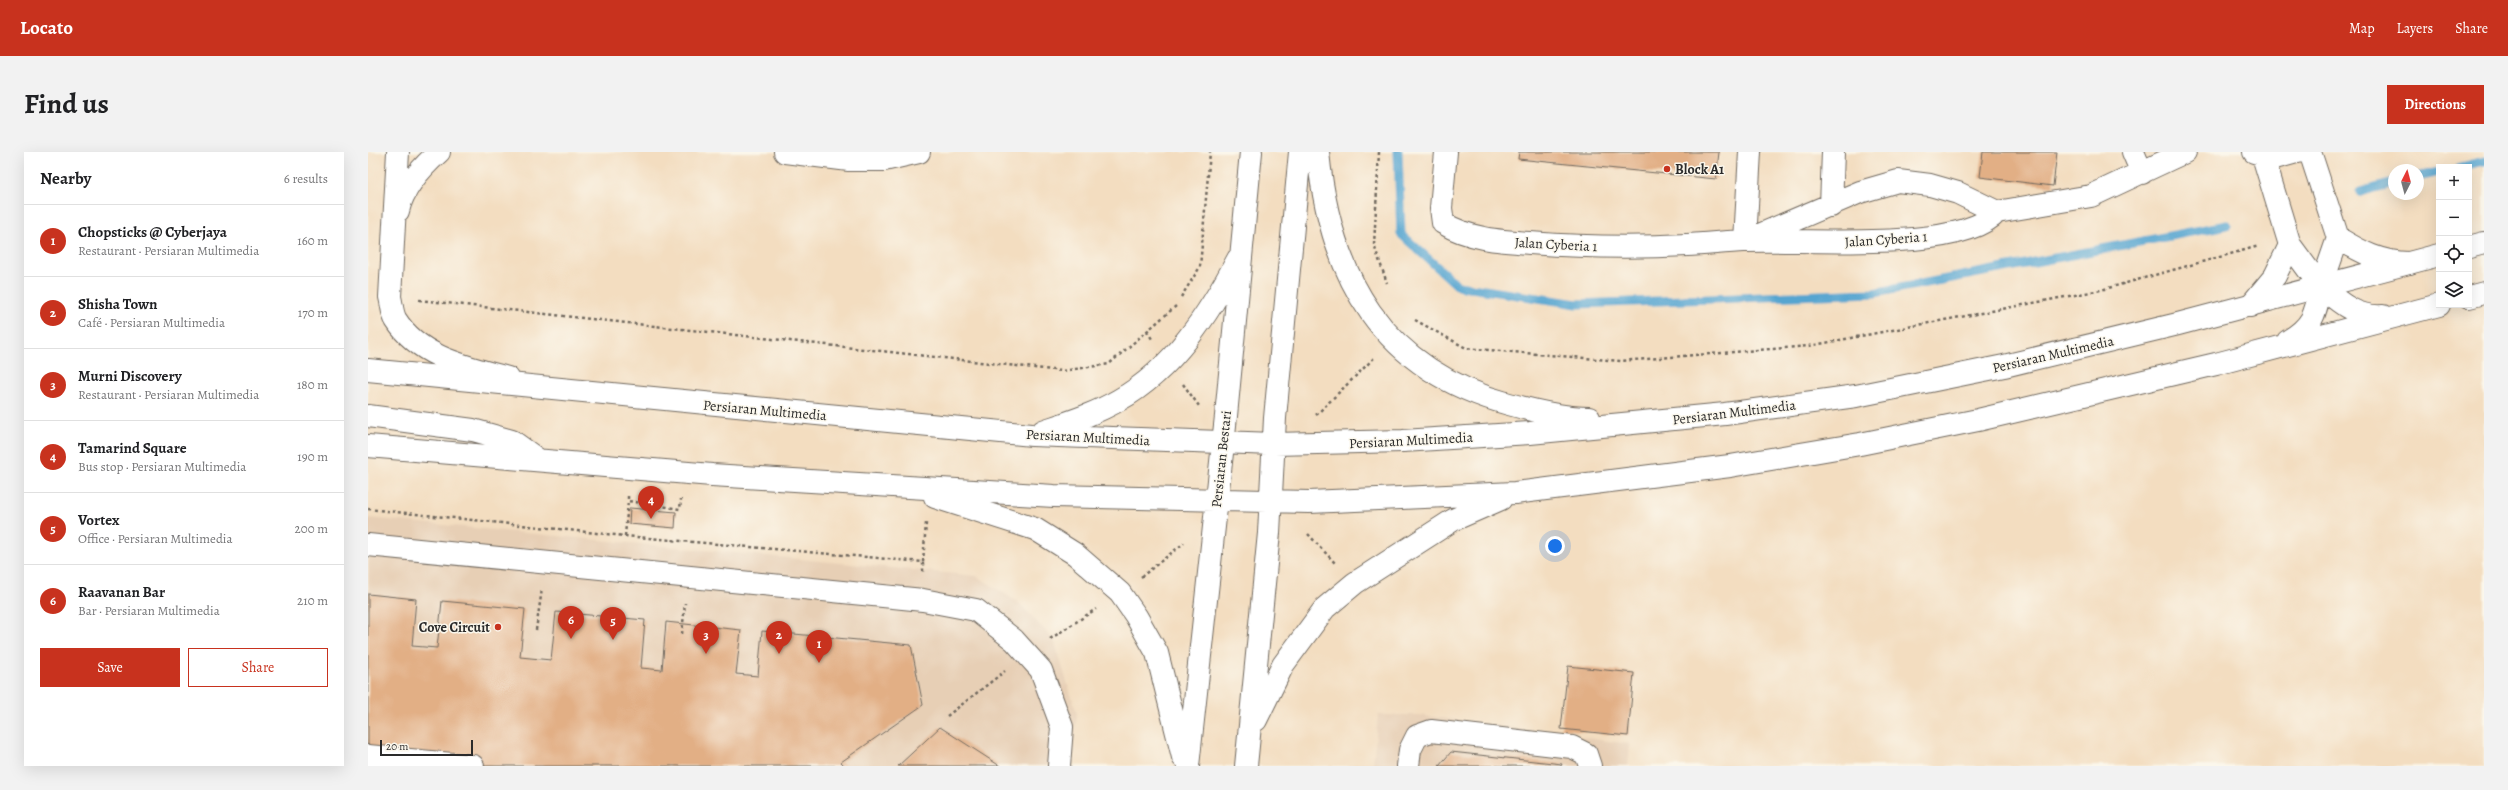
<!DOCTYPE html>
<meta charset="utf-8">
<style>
:root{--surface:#fff;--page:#f2f2f2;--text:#202124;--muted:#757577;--line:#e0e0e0;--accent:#c8321e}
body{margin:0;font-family:Alegreya,serif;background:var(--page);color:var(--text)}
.controls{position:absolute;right:12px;top:12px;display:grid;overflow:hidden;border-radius:0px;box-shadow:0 4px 16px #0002}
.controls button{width:36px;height:36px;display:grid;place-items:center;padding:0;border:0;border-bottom:1px solid var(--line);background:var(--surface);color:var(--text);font:20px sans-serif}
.compass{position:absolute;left:2020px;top:12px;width:36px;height:36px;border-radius:50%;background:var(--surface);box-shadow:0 4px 16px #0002;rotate:6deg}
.scale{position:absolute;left:12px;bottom:10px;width:93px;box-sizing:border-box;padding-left:4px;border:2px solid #2b2b2b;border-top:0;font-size:11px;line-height:14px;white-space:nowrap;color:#2b2b2b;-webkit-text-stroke:3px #fbf7ec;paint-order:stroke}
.you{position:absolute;left:1187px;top:394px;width:14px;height:14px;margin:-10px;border:3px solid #fff;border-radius:50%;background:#1a73e8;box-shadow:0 0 0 6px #1a73e833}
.badge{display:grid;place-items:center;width:26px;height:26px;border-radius:50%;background:var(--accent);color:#fff;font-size:13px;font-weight:700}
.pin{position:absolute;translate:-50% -33px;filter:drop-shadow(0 1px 2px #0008)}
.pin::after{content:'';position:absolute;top:21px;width:14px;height:12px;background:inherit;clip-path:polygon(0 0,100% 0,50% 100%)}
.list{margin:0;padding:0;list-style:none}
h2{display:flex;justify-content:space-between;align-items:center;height:52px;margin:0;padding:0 16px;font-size:17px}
h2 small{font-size:13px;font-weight:400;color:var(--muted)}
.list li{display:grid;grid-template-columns:26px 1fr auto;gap:12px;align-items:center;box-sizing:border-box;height:72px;padding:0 16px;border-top:1px solid var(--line)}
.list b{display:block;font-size:15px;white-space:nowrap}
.list p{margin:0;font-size:13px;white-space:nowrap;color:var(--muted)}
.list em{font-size:13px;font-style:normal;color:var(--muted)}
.actions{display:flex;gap:8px;padding:12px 16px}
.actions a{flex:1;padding:9px 0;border:1px solid var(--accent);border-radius:0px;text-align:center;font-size:14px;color:var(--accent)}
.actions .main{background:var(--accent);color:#fff}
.icon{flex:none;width:22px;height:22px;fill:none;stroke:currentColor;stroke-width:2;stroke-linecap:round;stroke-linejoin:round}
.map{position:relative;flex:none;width:2116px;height:614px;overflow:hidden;border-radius:0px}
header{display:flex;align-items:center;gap:24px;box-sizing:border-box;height:56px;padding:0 20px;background:var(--accent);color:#fff}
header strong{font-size:19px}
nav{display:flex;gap:22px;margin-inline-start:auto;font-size:14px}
.intro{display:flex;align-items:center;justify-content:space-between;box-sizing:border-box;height:96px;padding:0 24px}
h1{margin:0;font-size:28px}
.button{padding:10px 18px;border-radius:0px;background:var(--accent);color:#fff;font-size:14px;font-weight:700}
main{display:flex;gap:24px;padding:0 24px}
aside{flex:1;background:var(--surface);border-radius:0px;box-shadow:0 4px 16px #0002}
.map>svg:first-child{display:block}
.built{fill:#e7cfb5}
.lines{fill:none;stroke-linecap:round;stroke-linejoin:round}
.stream{stroke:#56a5d0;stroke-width:9}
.building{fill:#e2af85}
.minor-casing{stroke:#71695f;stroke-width:24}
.major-casing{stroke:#71695f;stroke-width:24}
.path{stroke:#71695f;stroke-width:2.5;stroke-dasharray:3 3;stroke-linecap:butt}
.minor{stroke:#fff;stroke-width:22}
.major{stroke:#fff;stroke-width:22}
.poi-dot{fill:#c8321e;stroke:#fbf7ec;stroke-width:1.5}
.labels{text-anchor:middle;stroke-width:3;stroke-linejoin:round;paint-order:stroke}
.poi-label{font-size:14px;font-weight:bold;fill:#2b2b2b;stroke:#fbf7ec;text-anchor:start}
.street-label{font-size:14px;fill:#2b2b2b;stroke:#fbf7ec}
</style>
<header>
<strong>Locato</strong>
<nav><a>Map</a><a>Layers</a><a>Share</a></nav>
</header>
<div class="intro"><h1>Find us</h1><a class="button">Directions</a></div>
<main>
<aside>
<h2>Nearby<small>6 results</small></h2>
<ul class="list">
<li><span class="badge">1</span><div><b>Chopsticks @ Cyberjaya</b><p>Restaurant · Persiaran Multimedia</p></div><em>160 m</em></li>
<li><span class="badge">2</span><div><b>Shisha Town</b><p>Café · Persiaran Multimedia</p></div><em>170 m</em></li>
<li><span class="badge">3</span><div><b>Murni Discovery</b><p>Restaurant · Persiaran Multimedia</p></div><em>180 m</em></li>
<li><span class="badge">4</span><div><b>Tamarind Square</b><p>Bus stop · Persiaran Multimedia</p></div><em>190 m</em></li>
<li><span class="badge">5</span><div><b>Vortex</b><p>Office · Persiaran Multimedia</p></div><em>200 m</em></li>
<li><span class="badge">6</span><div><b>Raavanan Bar</b><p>Bar · Persiaran Multimedia</p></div><em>210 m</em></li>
</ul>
<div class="actions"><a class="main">Save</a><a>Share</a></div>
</aside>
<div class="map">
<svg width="2116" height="614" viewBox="0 0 2116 614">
<rect width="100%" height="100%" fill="#fbf7ec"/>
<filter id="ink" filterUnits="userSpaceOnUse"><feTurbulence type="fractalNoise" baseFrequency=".025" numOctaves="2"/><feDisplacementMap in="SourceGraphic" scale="8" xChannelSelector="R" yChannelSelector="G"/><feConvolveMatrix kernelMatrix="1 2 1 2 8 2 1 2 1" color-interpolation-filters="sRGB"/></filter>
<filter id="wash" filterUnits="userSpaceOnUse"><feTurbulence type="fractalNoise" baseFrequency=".012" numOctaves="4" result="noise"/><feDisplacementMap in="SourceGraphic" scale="16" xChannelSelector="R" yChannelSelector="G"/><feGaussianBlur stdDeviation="0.9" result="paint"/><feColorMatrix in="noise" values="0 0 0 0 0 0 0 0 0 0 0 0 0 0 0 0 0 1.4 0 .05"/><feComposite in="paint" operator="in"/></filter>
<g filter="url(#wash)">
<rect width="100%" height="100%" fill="#f3ddc0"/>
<!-- built -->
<path class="built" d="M0 366 609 424 651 451 686 488 709 562 704 614H0Z
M1010 563H1050L1262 592 1260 614H1005Z"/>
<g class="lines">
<!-- stream -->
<path class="stream" d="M1030 0 1033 82 1090 134 1209 152 1506 141 1859 73
M2092 15 2116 9
M2050 25 2071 20
M1992 40 2026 31"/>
</g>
<g id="blocks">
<!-- building -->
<path class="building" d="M1151 0H1351L1348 27 1150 7Z
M1615 0H1689L1685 34 1612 25Z
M262 356 308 360 307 376 261 372Z
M0 442 48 447 44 494 69 496 74 449 157 457 152 505 183 508 188 460 277 468 273 516 294 518 298 470 373 478 368 522 390 524 394 479 543 493 555 553 473 610 477 614H0Z
M1200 514 1266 521 1260 584 1193 577Z
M572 575 632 614H530Z
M1083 600 1194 612 1193 614H1071Z"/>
</g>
</g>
<g filter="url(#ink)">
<use href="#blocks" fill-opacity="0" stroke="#71695f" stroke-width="1"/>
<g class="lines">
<defs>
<path id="minor" d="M30 0 22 145C24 152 24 162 28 168 52 206 100 215 140 226
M417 0 481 8H516L551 0
M1078 0 1073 56 1075 71C1101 87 1132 89 1162 91 1214 95 1267 96 1319 93 1338 92 1357 90 1376 89 1432 86 1592 102 1629 60L1723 44 1817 0
M1765 0 1774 21
M1886 0 1907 6 1929 0
M1942 0 1970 86 1953 135
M1895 4 1922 93 1953 135
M1463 54 1465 0
M30 59C35 36 54 15 71 0
M1389 84 1492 40 1530 29 1562 33 1590 41 1629 60
M1970 86C1993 100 2013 111 2041 111
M1377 89 1382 0
M1882 154 1907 124 1922 93
M0 393 555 448 608 458 646 488 673 518 694 575 691 614
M0 604 105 614
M1040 614 1042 598 1049 584 1063 579 1204 595 1218 602 1222 614"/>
<path id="major" d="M950 0C962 125 1014 218 1141 252 1166 259 1194 266 1221 266
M2101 95 2116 91
M1953 135C1972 151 1989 166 2015 164
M2101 145 2116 141
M1920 189C1945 174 1947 163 1953 135
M0 218 664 283 906 292 1035 289 1162 281 1357 262 1488 244 1636 214 1810 172 2071 103
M0 264 105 278 144 289 169 307
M675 279C701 270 727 262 751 248 805 218 842 160 870 107
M0 294 344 323 686 344 941 350 1147 341 1362 314 1492 292 1610 268 1848 212 2071 153
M567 345 667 377 707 402 752 441 768 464 789 501 815 605
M888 568 915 513 957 456 987 431 1085 368 1133 347
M820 614 858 264 883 0
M878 614 901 381 907 266 932 0"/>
</defs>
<!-- minor casing -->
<use href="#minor" class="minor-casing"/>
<!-- major casing -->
<use href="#major" class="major-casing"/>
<!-- path -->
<path class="path" d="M1011 0 1006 93 1019 131
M813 145 832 115 842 0
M51 148 694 219 741 212 808 154
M1047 168 1098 196 1253 209 1441 194 1733 138 1891 94
M779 179 784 187
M815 232 831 254
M948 263 1006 206
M260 344V349L312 357 313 347
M0 357 257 384 555 410V422
M940 382 967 411
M257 384 260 349
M555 410 558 371
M773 425 816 391
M168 478 174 437
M314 482 317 451
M682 487 728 457
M579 564 637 519"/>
<!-- minor -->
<use href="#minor" class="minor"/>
<!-- major -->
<use href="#major" class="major"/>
</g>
</g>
<!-- markers -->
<g class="poi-dot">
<circle cx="1299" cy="17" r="4"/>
<circle cx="130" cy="475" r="4"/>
</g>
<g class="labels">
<!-- poi labels -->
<g class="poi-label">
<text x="1307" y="22">Block A1</text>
<text x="122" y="480" text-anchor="end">Cove Circuit</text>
</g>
<!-- street labels -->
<g class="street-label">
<text transform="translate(1518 87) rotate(-4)" y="5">Jalan Cyberia 1</text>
<text transform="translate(1188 92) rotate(3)" y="5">Jalan Cyberia 1</text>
<text transform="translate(1685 202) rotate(-13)" y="5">Persiaran Multimedia</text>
<text transform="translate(397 258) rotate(5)" y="5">Persiaran Multimedia</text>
<text transform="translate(1366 260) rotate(-7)" y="5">Persiaran Multimedia</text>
<text transform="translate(720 285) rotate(3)" y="5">Persiaran Multimedia</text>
<text transform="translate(1043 288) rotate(-3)" y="5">Persiaran Multimedia</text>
<text transform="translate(853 307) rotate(-84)" y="5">Persiaran Bestari</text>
</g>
</g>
</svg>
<div class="controls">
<button>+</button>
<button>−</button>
<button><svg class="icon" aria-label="locate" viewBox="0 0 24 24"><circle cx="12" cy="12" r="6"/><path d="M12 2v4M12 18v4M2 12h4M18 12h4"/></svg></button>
<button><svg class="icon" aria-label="layers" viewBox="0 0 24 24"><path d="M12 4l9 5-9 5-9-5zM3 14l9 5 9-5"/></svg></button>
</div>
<svg class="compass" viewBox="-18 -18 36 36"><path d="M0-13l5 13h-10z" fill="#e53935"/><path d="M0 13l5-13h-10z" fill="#757577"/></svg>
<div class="scale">20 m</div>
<div class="you"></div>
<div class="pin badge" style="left:451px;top:511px">1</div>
<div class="pin badge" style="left:411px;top:502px">2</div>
<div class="pin badge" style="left:338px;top:502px">3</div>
<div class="pin badge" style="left:283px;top:367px">4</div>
<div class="pin badge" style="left:245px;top:488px">5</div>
<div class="pin badge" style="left:203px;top:487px">6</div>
</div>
</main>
